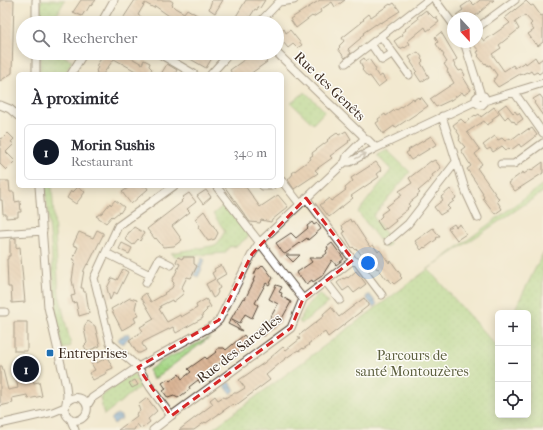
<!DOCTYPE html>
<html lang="fr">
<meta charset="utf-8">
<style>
:root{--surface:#fff;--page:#f7f7f7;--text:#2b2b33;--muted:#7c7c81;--line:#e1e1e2;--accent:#111827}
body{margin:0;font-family:"IM FELL French Canon",serif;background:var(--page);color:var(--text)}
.controls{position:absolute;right:12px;bottom:12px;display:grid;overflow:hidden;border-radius:6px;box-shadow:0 2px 10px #0003}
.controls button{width:36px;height:36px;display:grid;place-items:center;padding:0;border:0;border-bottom:1px solid var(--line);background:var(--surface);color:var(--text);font:20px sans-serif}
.compass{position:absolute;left:447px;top:12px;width:36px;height:36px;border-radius:50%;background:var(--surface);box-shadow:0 2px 10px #0003;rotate:158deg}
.you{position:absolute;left:368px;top:263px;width:14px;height:14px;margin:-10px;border:3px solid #fff;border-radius:50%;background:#1a73e8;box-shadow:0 0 0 6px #1a73e833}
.badge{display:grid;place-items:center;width:26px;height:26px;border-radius:50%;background:var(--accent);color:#fff;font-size:13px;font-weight:700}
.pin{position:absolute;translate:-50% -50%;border:2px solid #fff;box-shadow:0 1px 4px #0006}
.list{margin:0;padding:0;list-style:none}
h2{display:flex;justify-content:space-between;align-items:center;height:52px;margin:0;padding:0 16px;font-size:17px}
h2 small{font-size:13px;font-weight:400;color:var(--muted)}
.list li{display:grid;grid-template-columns:26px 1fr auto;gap:12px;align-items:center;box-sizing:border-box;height:56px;margin:0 8px 8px;padding:0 8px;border:1px solid var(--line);border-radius:6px}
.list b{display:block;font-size:15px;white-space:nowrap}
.list p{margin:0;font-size:13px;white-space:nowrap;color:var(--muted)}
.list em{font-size:13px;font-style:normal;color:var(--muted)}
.icon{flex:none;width:22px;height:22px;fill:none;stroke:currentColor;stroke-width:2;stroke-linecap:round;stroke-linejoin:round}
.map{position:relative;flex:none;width:543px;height:430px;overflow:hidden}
.search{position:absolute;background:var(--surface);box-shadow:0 2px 10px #0003;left:16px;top:16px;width:268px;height:44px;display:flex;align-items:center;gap:10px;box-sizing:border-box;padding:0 14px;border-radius:22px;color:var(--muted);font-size:15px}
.panel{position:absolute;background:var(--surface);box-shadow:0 2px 10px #0003;left:16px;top:72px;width:268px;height:116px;border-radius:6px}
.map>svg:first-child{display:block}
.green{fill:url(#green-dots);stroke:#708052}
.water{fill:url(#water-rules);stroke:#54687d}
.building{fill:url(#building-back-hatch)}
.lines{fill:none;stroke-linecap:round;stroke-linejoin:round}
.minor-casing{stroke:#564739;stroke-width:9}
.minor{stroke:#fff;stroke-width:7}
.oneway{stroke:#a79f9a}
.marked{fill:none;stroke:#d62828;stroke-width:3;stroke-dasharray:8 5;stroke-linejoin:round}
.poi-dot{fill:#1f6fb2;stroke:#fdfcf7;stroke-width:1.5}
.labels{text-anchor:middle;stroke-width:3;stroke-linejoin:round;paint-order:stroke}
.street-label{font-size:14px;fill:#3b2a1e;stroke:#fdfcf7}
.poi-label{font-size:14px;fill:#3b2a1e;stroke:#fdfcf7;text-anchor:start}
.park-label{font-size:14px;fill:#5b5e3d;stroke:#fdfcf7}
</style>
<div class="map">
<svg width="543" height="430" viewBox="0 0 543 430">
<defs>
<pattern id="green-dots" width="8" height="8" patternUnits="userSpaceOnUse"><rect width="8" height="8" fill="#a5d685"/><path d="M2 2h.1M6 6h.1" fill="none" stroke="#8fb872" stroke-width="1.8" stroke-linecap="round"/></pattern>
<pattern id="water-rules" width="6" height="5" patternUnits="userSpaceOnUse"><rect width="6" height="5" fill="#6ea5dc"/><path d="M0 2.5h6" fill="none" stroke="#5c87b2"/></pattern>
<pattern id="building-back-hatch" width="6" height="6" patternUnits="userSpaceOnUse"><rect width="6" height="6" fill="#dbb595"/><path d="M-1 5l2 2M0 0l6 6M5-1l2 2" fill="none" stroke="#b39379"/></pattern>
</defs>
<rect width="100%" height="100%" fill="#fdfcf7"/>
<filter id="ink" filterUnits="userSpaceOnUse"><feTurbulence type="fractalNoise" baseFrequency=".025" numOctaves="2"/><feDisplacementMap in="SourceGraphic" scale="8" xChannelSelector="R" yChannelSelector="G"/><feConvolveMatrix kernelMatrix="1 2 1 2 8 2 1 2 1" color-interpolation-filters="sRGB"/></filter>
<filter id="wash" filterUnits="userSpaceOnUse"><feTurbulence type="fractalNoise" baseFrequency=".012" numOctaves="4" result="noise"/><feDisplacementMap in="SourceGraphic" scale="16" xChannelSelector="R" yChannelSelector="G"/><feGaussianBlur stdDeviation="0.9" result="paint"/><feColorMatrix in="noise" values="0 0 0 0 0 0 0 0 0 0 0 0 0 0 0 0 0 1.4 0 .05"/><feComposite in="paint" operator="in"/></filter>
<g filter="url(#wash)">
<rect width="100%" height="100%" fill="#f2e9d0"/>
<!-- green -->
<path class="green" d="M41 0H65L52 23H40Z
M40 53H59L72 61 65 74H40Z
M305 92 325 111 313 124 291 103Z
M387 150 410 172 373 216 387 235 390 244 385 248 358 212 391 170 377 155Z
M543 184V192L428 269 496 346 498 342V415H528V313H513L543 253V430H211Z
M45 186H52L59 294 71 346 63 349 56 318 51 244Z
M225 204 249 236 237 246 229 247 225 253 176 257 171 253 217 245 225 231 213 214Z
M320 293 328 303 301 324 299 321 309 303Z
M210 337 153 380 149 370 160 362Z
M133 373 142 385 104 415 100 397Z"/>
<!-- water -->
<path class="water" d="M202 258 205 260 201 268 202 269 198 277 194 275Z
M367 295H370L377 304 373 307 366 298Z
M128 333 130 337 122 344 118 340 120 337Z
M229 382 235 390 231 394 224 385Z
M117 414 121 416 122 419 118 421 117 420V422L114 424 111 420 113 417Z"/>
<g id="blocks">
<!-- building -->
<path class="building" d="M0 0H14L12 73 0 81Z
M81 0H96L91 6 90 5 86 12 85 11 82 16 73 12Z
M135 0H170L173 2 172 5 175 8 184 13 187 9 202 18 199 23H185L181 20 179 23 155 6 154 8 145 3 138 15 150 23H120Z
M212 0H223L215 13 209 9Z
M246 0H265L260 8 258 7 257 10 255 9 246 23H232Z
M320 0H345L335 7 332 2 320 10 321 12 313 17 312 16 296 28 290 19Z
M480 0H494L474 17 473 15 469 18H459L456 15 463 10 461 7 470 1 474 5Z
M526 1 531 6 533 5 541 16 543 15V42L538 46 536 43 535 44 531 38 528 34 534 30 530 25 532 23 525 15 515 22 519 29 499 45 501 48 492 54 504 71 513 65 515 68 525 62 526 64 535 57 538 62 543 58V71L539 74 537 72 533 74 531 71 528 73 527 72 520 75V74L498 87 493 81 497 75 490 65 488 66 486 63 485 64 478 56 479 55 477 52 479 51 474 45 475 44 474 42H477V39L480 36 484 41 510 23 505 18Z
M394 3 400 11 381 23 380 22 376 25V24L363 33 364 34 360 37 361 38 348 49 351 53 345 58 338 49 340 47 339 46 344 41 342 38 361 23 360 22 364 20 363 19 369 14 371 17 374 15 390 4 391 5Z
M426 10 428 14 429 13 434 18 436 17 439 22 427 31 425 27 408 41 410 44 405 48 404 47 400 49 394 41 403 35 402 33 406 30 405 29 418 19 417 17Z
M277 24 282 31 284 29 286 33 290 30 302 45 297 48 293 44 288 48 283 42 281 43 277 39Z
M441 32 457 59 453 62 459 71 462 70 465 75 463 77 471 90 464 95 462 92 451 100 436 107 430 99 454 83 447 71 448 70 444 64 447 62 443 56 444 55 436 44 438 42 435 37Z
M418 52 422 57 421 59 423 61 421 63 429 77 421 82 415 73 417 71 411 62H412L409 57Z
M105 53H123L142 64 144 60 150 63 149 66 152 69 149 74H141L114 59 103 74H96L97 72 96 71 98 67 96 66Z
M180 53H204L212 58 206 68Z
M246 53H260L267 62 250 74H232L230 70 248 57Z
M364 58 366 61 369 59 376 69 375 71 379 77 382 75 386 81 378 87 370 76 368 77 362 70 363 69 360 61Z
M167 64 177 70 175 74H161Z
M540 95 543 99V116L534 103 535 102 533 99Z
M418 97 419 99 421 97 428 106 395 128 394 126 383 134 376 123 379 121 378 119 385 114 386 116 396 109 397 110 413 98 414 100Z
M506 104 513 113 515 111 517 114 519 113 523 119 516 124 514 121 513 122 508 116 505 119 498 110Z
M494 107 499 114 492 119 493 121 487 125 484 121 467 132 480 150 475 154 482 164 477 168 499 199 497 201 502 209 495 214 483 198 484 197 482 194 483 193 467 169 471 166 461 150 465 147 459 140 460 139 459 137 460 136 453 125 461 119 465 123 475 115 476 116 479 114 481 117Z
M532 128 537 135 521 147 519 144 511 150 509 148 506 150 502 146 493 152 490 148 487 150 483 145 495 136 498 140 502 138 505 141 510 138 511 140 520 133 521 134 528 129 529 130Z
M346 131 351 139 348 141 349 142 330 156 332 158 315 170 318 173 294 189 288 180 293 174 292 173 311 159 310 157 313 155 312 153 328 141 327 140 337 133 339 135Z
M8 133 14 139 11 142 14 144 6 152 15 161 6 170 0 164V139L3 138Z
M431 136 437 144 411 160 406 153 409 151 408 150Z
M435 160 441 168 432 175 433 177 430 179 431 180 418 191 420 193 417 195 418 196 408 204 410 206 407 208 408 209 395 219 396 221 386 229V228L383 230 377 221 382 216 381 214 388 209 386 207 402 195 399 191 412 183 409 178 431 161V162Z
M376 162 382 170 377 174 379 177 351 196 353 198 329 217 320 205 329 198 331 201 346 190 345 188 353 181 351 178Z
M543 162V173L515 191 508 183 523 172 524 174 531 169 532 170Z
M0 181H9L10 192H14L15 202 20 201 21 212H18V217L6 218V214H3L2 200H0Z
M131 186H146L148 189 131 204 122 192Z
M224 186H245L260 207 278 195 288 207 272 220 271 222 261 220 260 223 250 222Z
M78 187 85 192 76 204 67 198 71 191 73 192Z
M450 189 456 198 453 200 454 201 447 206 450 209 440 215 434 207 443 200 441 197Z
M206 190 211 197 203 204 197 196Z
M189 193 196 202 187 209 190 212 172 226 182 240 174 246 163 247 156 238 155 239 147 229 182 202 181 201 184 198 183 197Z
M115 200 124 207 120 213 119 212 113 217 112 216 106 223 96 216 102 213 110 203 111 205Z
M204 211 218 233 215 239 208 241 198 227 200 226 195 219Z
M350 219 351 222 353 221 370 247 373 245 378 252 380 250 389 263 391 261 401 275 400 276 402 278 394 284 392 282 391 283 389 279 387 280 378 268 377 269 374 265 372 266 368 260 366 261 357 249 356 250 353 247 352 248 343 233 345 232 342 229 343 228 342 225Z
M312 222 314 225 317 223 321 229 308 240 307 238 285 254 283 253 276 243 291 233 296 238 308 228 307 226Z
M454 224 456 227 460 224 466 234 457 240 448 228Z
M134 227 144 233 140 241 138 239 133 245 125 239 129 232H130Z
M433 228 440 237H438L436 238 437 239 425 248 424 247 421 250 415 241Z
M97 230 103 233V235L88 265 87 264 84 270 81 288H83L84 292H86L89 313 79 316 76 302 73 303 71 296 75 295 72 280 75 260 73 259 78 247 73 245 79 232 93 238Z
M16 238V248L20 247 25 302 12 303 11 287H8L7 259H8V256H10V239Z
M122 243 132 248 129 254 119 249Z
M332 243 344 259 336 265 332 260 322 276 313 282 312 280 306 284 301 277H299L296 273 312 262 309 258H321L327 253 326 251 328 249 327 247Z
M286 255H300L293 262Z
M178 257 182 259 183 257H194V264L197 266 191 278 187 277 181 289 184 291 182 295 173 302 172 300 160 306 161 308 159 309 167 322 180 315 181 317 197 308 196 305 206 299 211 307 206 309 207 310 202 315 203 318 192 324 176 333 173 327 143 342 142 344 146 350 140 353H137L129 340 143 331 140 327 154 319 141 297 146 293 151 302 165 294 164 293 172 288 174 283 172 281 180 264 176 262Z
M221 265 226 274 216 280 220 288 217 290 218 292 216 296 213 298 206 284 215 279 212 273 215 271 214 269Z
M263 265 273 278 269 285 266 283 255 303 258 305 252 318 245 314 240 323 232 319 242 331 228 324 243 298 245 299 254 281H253L255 276 254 275 257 268 259 269Z
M123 269 128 272 117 294 114 292 110 300 107 288 112 278 117 280Z
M356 271 366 284 354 293 349 287 343 291 337 283 343 278 344 279 347 277 348 278Z
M276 285 282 287 279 292 282 293 281 296 291 302 279 324 277 323 272 329 270 328 269 329H268L264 336 257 332 264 320 268 322 278 304 269 299Z
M130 298 137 300 135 308 139 315 134 318 136 322 122 330 111 309Z
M364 298 368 304V306L328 337 325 332 308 344 309 345 303 349V348L299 351 298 350 286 358 266 375 270 380 235 406 233 404 230 406 206 423 205 422 194 430H179L213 404 210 400 215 396 218 400 223 397 225 398 234 393H237L245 388 239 380 264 363 283 347 286 350 300 339 298 336 324 316 323 314 331 307 339 317Z
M88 321 95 326 100 346 87 351 84 346 87 343 84 329 85 325Z
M14 322H27V351H14Z
M244 335 251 344 237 354 235 352 207 373 209 376 200 383 198 380 189 387 190 389 178 398 174 396 168 398 163 391 166 389 162 383 168 379 170 381 179 374 182 379 191 372 188 369 205 357 207 359 216 352 215 351 219 348H224L226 350Z
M107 357 113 368 106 371 107 373 93 380 89 373 95 370 91 363 96 360 97 363Z
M29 363 34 383 39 382 42 396 28 399 27 395 12 398 13 403 0 406V366H2L8 390 18 388 14 367Z
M135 380 138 385 132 388 129 383Z
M147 398 157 411 148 419 150 422 141 429 137 424 134 430H118L137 416 136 414 140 411 138 405Z"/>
</g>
</g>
<g filter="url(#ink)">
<use href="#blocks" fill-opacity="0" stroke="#564739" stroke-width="1"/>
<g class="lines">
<defs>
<path id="minor" d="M281 0 279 2 294 0
M435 0 453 24
M36 23V0
M101 23 114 0
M259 23 279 2
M477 28 515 0
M464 42 481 95
M371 44 382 60 393 53 381 36
M158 53 194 74
M277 53 362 135 364 139
M393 53 409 75
M346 63 428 0
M36 74V53
M71 74 84 53
M211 74 230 53
M514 92 543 133
M485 101 543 83
M0 105 10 109 18 116
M442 116 466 192 478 218
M364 139 368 140 376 148
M345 162H350L376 148 476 101V98L479 95 484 96 485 98V102L482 105 478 104 476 101
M501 164H514L543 143
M282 181 300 204
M39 186 48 307 66 386C66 389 67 393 67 396 67 403 62 411 68 417 79 428 96 410 82 399 76 396 70 398 66 403
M174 186 118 226 94 278 110 343 138 367 150 387 171 416 291 328 303 299 216 186
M263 186H271
M306 198 353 260 357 262 382 295
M0 234 43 231
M388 241 408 224 456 162
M106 253 150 275
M326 282 340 300
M146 283 159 259 171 265
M303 299 353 260
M0 312H5
M87 406 92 398 138 367 212 326 219 320 252 254 259 243 345 162 347 156 364 139
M70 418 75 430
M0 424 53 412 65 407
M153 430 171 416"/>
</defs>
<!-- minor casing -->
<use href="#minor" class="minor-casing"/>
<!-- minor -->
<use href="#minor" class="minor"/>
</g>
<!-- one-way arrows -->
<defs><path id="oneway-shaft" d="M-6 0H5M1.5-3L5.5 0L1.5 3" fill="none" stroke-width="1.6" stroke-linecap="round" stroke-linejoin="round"/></defs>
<use class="oneway" href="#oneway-shaft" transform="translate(361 156) rotate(-26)"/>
</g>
<!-- marked area -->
<path d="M0 0H543V430H0ZM306 198 353 260 303 299 291 328 171 416 138 367 219 320 252 254Z" fill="#f2e9d0" fill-opacity=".55" fill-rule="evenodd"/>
<path class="marked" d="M306 198 353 260 303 299 291 328 171 416 138 367 219 320 252 254Z"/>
<!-- markers -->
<rect class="poi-dot" x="46" y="349" width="8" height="8" rx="2"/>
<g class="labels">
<!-- street labels -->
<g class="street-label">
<text transform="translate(330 86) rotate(44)" y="5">Rue des Genêts</text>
<text transform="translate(239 348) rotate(-38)" y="5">Rue des Sarcelles</text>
</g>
<!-- poi labels -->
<g class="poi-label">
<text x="58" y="358">Entreprises</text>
</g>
<!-- park labels -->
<g class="park-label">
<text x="412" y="360">Parcours de<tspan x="412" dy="16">santé Montouzères</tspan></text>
</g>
</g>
</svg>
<div class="controls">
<button>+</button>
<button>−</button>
<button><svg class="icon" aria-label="locate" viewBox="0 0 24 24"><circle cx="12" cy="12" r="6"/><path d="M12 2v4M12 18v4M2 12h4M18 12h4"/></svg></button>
</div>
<svg class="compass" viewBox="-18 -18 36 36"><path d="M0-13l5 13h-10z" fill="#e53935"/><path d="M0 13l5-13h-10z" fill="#7c7c81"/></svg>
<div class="you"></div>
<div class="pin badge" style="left:26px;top:369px">1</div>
<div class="search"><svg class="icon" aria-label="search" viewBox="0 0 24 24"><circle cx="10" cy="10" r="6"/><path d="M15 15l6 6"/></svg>Rechercher</div>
<section class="panel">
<h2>À proximité<small></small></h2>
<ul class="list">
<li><span class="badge">1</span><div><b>Morin Sushis</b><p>Restaurant</p></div><em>340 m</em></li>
</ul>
</section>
</div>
